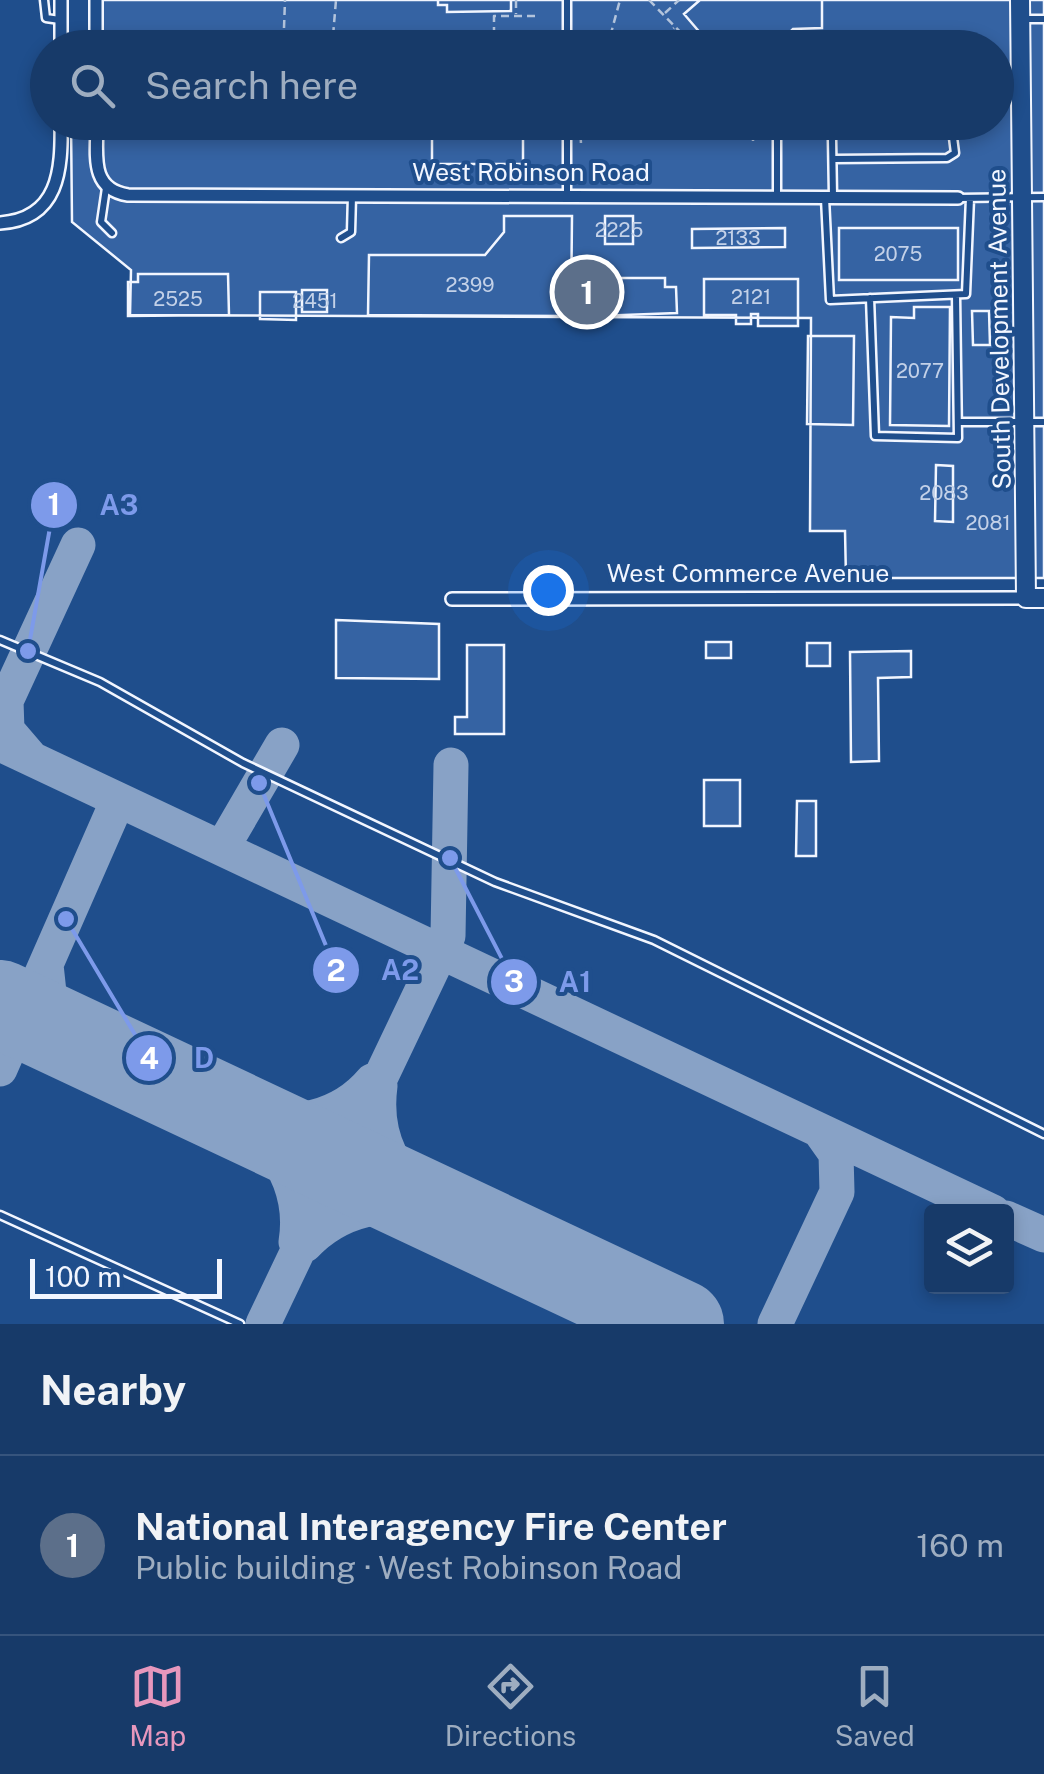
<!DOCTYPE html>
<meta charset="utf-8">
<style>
:root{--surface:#173a69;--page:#244571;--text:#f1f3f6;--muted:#9eadc0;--line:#36547d;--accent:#e797bd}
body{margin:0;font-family:"Public Sans",sans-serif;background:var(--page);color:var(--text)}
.controls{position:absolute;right:30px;bottom:30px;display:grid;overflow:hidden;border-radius:10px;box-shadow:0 5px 15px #0003}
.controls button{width:90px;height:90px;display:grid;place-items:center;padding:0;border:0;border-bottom:2px solid var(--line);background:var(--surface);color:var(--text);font:50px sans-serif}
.scale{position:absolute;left:30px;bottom:25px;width:192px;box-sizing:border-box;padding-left:10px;border:5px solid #f2f6ff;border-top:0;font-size:28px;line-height:35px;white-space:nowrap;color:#f2f6ff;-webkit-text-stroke:8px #1f4e8c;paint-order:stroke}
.you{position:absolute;left:548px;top:590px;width:35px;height:35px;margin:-25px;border:8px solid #fff;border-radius:50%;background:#1a73e8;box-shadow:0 0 0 15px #1a73e833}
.badge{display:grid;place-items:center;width:65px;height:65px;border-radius:50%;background:var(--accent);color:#fff;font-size:32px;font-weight:700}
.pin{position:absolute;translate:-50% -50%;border:5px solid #fff;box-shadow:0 2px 10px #0006}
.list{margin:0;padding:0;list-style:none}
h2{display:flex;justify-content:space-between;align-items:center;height:130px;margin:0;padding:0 40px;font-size:42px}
h2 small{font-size:32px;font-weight:400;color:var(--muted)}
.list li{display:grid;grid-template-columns:65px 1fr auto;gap:30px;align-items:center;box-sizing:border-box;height:180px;padding:0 40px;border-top:2px solid var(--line)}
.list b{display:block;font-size:38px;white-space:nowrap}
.list p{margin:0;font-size:32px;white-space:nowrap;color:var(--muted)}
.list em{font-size:32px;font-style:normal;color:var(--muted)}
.icon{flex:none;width:55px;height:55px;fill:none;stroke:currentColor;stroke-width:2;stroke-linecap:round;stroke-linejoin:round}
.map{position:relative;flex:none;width:1044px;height:1324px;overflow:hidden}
.search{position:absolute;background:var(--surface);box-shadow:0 5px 15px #0003;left:30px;right:30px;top:30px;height:110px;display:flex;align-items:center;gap:25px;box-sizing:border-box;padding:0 35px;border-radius:55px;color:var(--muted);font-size:38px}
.sheet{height:310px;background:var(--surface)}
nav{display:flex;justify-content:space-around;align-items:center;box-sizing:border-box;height:140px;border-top:2px solid var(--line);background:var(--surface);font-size:28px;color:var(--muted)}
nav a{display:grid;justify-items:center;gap:5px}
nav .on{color:var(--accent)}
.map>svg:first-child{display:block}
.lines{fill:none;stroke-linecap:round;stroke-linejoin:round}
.taxiway{stroke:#88a2c6;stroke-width:35}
.runway{stroke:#88a2c6;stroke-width:88}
.building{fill:#3563a3;stroke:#f2f6ff;stroke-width:2.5}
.lane-casing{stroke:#f2f6ff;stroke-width:11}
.street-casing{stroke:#f2f6ff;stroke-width:16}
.secondary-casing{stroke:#f2f6ff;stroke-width:22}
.path{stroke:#b3c4dc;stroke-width:2.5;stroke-dasharray:8 5;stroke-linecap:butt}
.lane{stroke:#1f4e8c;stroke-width:6}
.street{stroke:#1f4e8c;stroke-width:11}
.secondary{stroke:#1f4e8c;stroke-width:18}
.labels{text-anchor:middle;stroke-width:8;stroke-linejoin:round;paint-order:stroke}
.number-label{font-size:20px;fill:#c3d1e8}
.street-label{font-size:25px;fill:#f2f6ff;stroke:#1f4e8c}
.leader{fill:none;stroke:#7d9aea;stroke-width:4}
.callout-dot{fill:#7d9aea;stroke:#1f4e8c;stroke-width:4}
.mark-label{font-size:30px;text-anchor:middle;font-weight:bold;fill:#fff}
.callout-label{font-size:28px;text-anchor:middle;font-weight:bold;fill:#7d9aea;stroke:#1f4e8c;stroke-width:8;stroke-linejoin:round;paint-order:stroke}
</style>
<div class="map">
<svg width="1044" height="1324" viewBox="0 0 1044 1324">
<rect width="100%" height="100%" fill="#1f4e8c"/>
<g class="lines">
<!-- taxiway -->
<path class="taxiway" d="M0 744 993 1212
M31 758 7 730 6 701 78 545
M229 836 282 745
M46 965 50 1002 80 1042
M0 1069 118 800
M380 1086C373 1138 395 1176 435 1208
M245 1120C293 1125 339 1120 372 1081
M245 1120C281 1152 304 1192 296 1242
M1006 1218 1044 1235
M305 1245C341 1207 385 1202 435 1208
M263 1324 448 936 451 765
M775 1324 837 1192 836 1154 819 1130"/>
<!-- runway -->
<path class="runway" d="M0 1004 680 1324"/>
</g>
<!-- building -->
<path class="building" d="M99 0H1044V578H846L845 531H810L811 318 130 315 131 270 72 222 71 122H996V48H70V43L96 45Z
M438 0H511V11L447 12V5H438Z
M700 0H822V28L793 29 774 48H702V35L684 14Z
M251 33 318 34V48H251Z
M331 122H416L415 134H332Z
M432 122H523V164H432Z
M504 216H572L571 316 368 315 369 255H485L504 232Z
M605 216H633V244H605Z
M785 228V247L692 248V229Z
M839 228H958V280H839Z
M138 274H228L229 315 128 316V282H138Z
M589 275H602V311H589Z
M605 278H665V287H676L677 313 597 316 605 313Z
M704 279H798V326H758V314H751V324H736V315H704Z
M302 290H327V312H302Z
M260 292H296V320L260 319Z
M914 307H950L949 426 890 425 891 317 914 318Z
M972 311H989L990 345H973Z
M808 336H854L853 425 807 424Z
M936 465 953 466V522L935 521Z
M336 620 439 624V679L336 678Z
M706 642H731V658H706Z
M807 643H830V666H807Z
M467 645H504V734H455V717H467Z
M911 651V677L878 678 879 761 851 762 850 652Z
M704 780H740V826H704Z
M797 801H816V856H796Z"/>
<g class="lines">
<defs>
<path id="lane" d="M44 0 46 18 60 20
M567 0V48
M1022 19H1044
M777 122V196
M833 159 947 158 955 153 951 122
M106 188 101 222 112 233
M567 194V122
M833 196 832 139 838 122
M825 198 830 300 966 294 970 198
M958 198 1044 197
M341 238 351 232 352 196
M870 298 875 436 958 438 956 295
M958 422H1044
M0 640 100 682 243 763 495 882 654 940 1044 1134
M0 1215 240 1324"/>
<path id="street" d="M61 0V48
M96 0V48
M97 122C97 154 89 189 128 195L958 198
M0 223C59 219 62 170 61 122
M452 599 1026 598"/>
<path id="secondary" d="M1020 0 1026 598H1044"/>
</defs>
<!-- lane casing -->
<use href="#lane" class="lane-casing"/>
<!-- street casing -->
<use href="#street" class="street-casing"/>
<!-- secondary casing -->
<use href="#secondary" class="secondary-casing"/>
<!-- path -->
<path class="path" d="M516 0V14
M649 0 696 48
M665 13 679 0
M284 28 285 0
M654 46 674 28
M332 48 336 0
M494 48V16H540
M607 48 620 0
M619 48 693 45
M580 122 581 144
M748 122 753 127V145"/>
<!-- lane -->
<use href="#lane" class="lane"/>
<!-- street -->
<use href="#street" class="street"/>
<!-- secondary -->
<use href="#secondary" class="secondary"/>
</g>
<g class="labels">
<!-- number labels -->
<g class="number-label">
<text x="619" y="237">2225</text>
<text x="738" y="245">2133</text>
<text x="898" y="261">2075</text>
<text x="470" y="292">2399</text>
<text x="751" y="304">2121</text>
<text x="178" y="306">2525</text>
<text x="315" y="308">2451</text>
<text x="920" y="378">2077</text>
<text x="944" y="500">2083</text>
<text x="988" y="530">2081</text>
</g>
<!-- street labels -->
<g class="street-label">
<text x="531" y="181">West Robinson Road</text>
<text transform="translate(999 329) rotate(-91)" y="9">South Development Avenue</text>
<text x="748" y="582">West Commerce Avenue</text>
</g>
</g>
<!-- callouts -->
<path class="leader" d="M28 651L54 505M259 783L336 970M450 858L514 982M66 919L149 1058"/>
<g class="callout-dot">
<circle cx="28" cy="651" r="10"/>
<circle cx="259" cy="783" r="10"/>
<circle cx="450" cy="858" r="10"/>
<circle cx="66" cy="919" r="10"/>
<circle cx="54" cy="505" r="25"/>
<circle cx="336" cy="970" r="25"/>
<circle cx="514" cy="982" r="25"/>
<circle cx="149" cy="1058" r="25"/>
</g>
<g class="mark-label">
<text x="54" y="515">1</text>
<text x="336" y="981">2</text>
<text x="514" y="992">3</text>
<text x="149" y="1069">4</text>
</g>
<g class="callout-label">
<text x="119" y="515">A3</text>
<text x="400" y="980">A2</text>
<text x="575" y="992">A1</text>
<text x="204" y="1068">D</text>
</g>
</svg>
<div class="controls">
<button><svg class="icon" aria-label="layers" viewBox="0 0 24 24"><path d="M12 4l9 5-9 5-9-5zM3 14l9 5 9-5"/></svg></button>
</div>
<div class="scale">100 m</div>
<div class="you"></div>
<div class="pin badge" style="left:587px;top:292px;background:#5c6f8a">1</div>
<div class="search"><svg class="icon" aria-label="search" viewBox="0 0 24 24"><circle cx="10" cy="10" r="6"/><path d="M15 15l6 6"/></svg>Search here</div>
</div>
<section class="sheet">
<h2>Nearby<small></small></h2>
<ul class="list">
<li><span class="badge" style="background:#5c6f8a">1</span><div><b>National Interagency Fire Center</b><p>Public building · West Robinson Road</p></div><em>160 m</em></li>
</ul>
</section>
<nav>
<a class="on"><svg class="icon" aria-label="map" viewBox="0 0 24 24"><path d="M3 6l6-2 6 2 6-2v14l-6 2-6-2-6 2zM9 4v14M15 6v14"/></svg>Map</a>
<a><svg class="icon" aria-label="directions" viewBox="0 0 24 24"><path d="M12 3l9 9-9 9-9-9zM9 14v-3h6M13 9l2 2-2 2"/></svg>Directions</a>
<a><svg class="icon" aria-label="saved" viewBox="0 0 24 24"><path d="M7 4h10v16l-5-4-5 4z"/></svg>Saved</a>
</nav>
